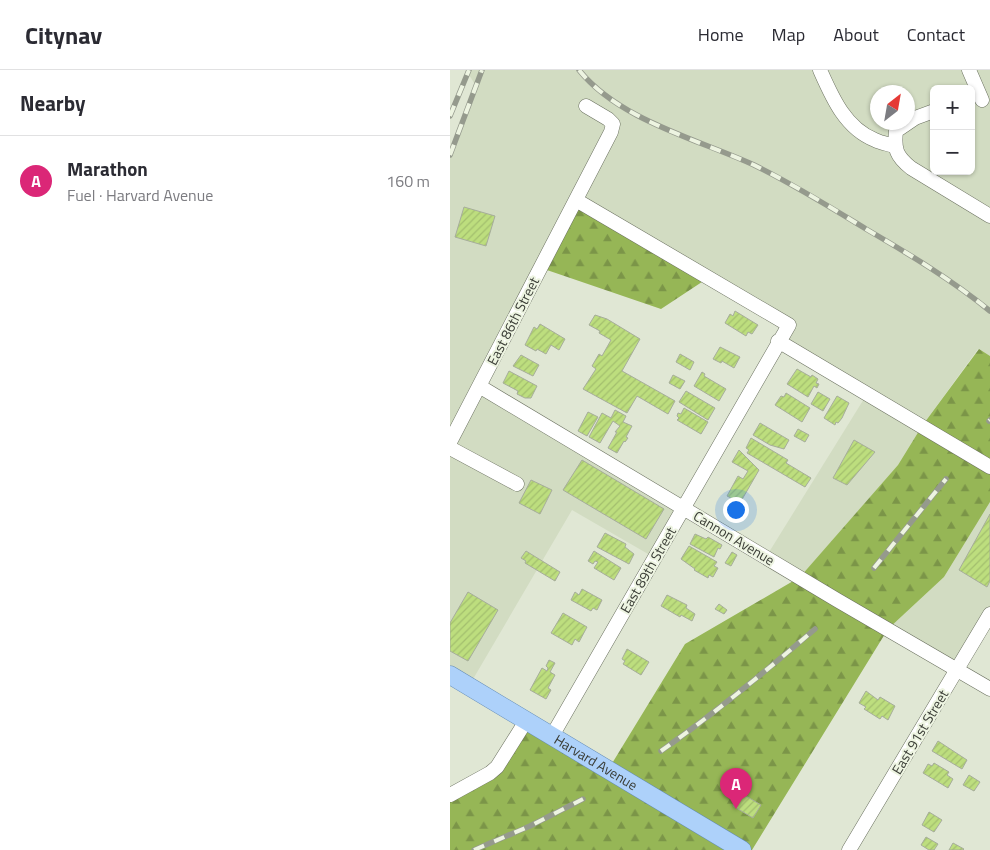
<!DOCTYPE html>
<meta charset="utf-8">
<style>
:root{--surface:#fff;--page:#f7f7f7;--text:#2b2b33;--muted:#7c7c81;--line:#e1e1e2;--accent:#db2777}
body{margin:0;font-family:"Titillium Web",sans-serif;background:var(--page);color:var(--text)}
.controls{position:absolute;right:15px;top:15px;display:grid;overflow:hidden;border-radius:8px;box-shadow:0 1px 4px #0004}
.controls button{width:45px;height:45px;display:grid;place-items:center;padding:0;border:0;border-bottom:1px solid var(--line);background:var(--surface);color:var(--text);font:25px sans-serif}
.compass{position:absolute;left:420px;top:15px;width:45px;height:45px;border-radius:50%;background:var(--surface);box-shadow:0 1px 4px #0004;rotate:31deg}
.you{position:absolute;left:285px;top:439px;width:18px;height:18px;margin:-12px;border:4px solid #fff;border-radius:50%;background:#1a73e8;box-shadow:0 0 0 8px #1a73e833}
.badge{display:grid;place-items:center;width:32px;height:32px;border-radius:50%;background:var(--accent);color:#fff;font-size:16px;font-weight:700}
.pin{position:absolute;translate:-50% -41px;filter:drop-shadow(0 1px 2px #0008)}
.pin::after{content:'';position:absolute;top:26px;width:18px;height:15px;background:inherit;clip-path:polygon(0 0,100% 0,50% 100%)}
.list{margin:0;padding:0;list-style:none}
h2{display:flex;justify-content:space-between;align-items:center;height:65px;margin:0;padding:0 20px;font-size:21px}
h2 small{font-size:16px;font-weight:400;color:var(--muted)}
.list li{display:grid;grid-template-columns:32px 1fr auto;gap:15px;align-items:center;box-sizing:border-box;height:90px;padding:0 20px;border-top:1px solid var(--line)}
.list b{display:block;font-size:19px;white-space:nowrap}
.list p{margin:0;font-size:16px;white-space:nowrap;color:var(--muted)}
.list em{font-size:16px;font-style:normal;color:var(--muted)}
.map{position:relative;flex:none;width:540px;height:780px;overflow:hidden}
header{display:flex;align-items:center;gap:30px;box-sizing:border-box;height:70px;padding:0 25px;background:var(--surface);border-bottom:1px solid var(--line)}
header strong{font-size:24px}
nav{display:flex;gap:28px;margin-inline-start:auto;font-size:18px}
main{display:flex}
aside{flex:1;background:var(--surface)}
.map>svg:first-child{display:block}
.built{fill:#d2dcc2;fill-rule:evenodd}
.forest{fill:url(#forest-firs)}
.building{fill:url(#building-hatch);stroke:#a6ad9b}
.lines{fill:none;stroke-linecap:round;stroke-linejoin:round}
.minor-casing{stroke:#6b7160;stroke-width:15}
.major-casing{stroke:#618ab3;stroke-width:19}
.minor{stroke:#fff;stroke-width:14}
.major{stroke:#add1fa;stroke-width:18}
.rail-casing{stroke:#959a8d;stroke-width:5.5}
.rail{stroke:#edf4e1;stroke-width:4;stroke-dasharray:11;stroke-linecap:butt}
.labels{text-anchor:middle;stroke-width:4;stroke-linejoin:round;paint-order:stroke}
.street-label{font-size:14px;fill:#3a3d36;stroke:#edf4e1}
</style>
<header>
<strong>Citynav</strong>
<nav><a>Home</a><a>Map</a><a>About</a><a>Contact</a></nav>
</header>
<main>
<aside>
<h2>Nearby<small></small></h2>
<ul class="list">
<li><span class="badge">A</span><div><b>Marathon</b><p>Fuel · Harvard Avenue</p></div><em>160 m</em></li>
</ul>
</aside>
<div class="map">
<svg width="540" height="780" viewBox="0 0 540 780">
<defs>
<pattern id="forest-firs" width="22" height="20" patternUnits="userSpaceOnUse" patternTransform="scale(1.25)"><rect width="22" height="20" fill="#96b656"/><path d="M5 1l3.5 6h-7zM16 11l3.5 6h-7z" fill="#7b9548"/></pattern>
<pattern id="building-hatch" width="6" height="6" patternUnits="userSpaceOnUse" patternTransform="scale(1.25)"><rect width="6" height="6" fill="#bdde7e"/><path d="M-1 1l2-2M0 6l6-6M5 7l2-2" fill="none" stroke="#a3bf6e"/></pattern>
</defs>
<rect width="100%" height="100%" fill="#e0e7d4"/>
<!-- built -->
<path class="built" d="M16 0H540V286L528 279 472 356 448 395 350 507 316 487 417 324 328 271 339 255 126 131 30 316 234 438 205 488 122 440 19 616 0 605V85L26 16ZM484 19H521V101H484ZM428 22H458V52H428Z
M540 432V544L507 599 438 559 494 507Z"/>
<!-- forest -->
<path class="forest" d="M126 130 258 208 211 239 91 198Z
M529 279 540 286V432L494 507 438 559 302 780H0V725L40 703 76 651 158 700 235 574 350 507 448 395 472 356Z"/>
<!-- building -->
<path class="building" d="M14 137 45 146 36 176 5 167Z
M285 241 308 255 302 264 298 262 296 266 275 253 280 244 283 246Z
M145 245 157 249 190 269 172 301 225 331 218 344 187 326 177 343 133 319 146 299 142 296 149 284 152 286 161 270 149 263 150 261 139 255Z
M90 254 115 269 109 280 101 275 96 284 87 279 86 281 75 275 84 257 87 259Z
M270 277 290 287 284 298 272 291 271 293 263 289Z
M230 284 244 292 240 300 226 292Z
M71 285 89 295 83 306 63 296Z
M347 299 361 307 362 305 368 309 366 313 369 314 367 318 364 316 358 327 337 314Z
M59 301 87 316 81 328H75L67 324 68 321 53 313Z
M252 302 255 304 254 306 276 319 269 331 244 316Z
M223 305 235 311 230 319 219 313Z
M236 321 265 338 258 350 229 332Z
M368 322 380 329 373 341 361 334Z
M336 323 360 338 352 352 325 335 331 326 334 327Z
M387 326 399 333 392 348 388 353 386 352 385 355 374 348Z
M234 338 258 352 251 364 227 350 229 348 227 346 228 343 231 344Z
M165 340 176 346 173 352 182 356 176 367 178 368 175 372 174 371 167 383 158 378 167 362H165L170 356 163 351 150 373 139 367 152 343 161 348Z
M138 342 148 347 137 366 128 361Z
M310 353 339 370 334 379 320 375 303 365Z
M348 359 359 365 355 372 344 366Z
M301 368 338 390 336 393 361 408 355 417 297 383 299 380 296 378Z
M404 370 425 382 397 415 383 408Z
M289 380 309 400 290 433 277 426 288 406 293 409 298 401 282 392Z
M132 390 214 439 196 469 113 420Z
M81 410 102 420 90 444 69 433Z
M540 444V511L537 517 509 500Z
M155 463 176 474 175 477 184 484 179 494 147 477Z
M245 464 256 469 258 467 272 475 270 479 268 478 264 487 240 474Z
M239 476 267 492 264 496 268 498 263 507 259 505 258 508 244 500 245 499 231 489Z
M76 481 110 502 105 511 75 493 76 491 71 488Z
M144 481 171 498 164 510 144 498 148 492 145 491 143 494 138 491Z
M282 482 287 485 281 496 275 493Z
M132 519 152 530 147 540 143 538 141 541 121 530 125 522 129 525Z
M18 522 48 540 18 591 0 581V553Z
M217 525 237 535 236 538 245 544 242 551 231 545 230 547 211 536Z
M269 534 277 540 274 544 265 539Z
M113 543 137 557 129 572 125 569 122 575 101 563Z
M177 579 199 592 191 605 173 594 175 591 172 589Z
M99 590 105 593 100 602 105 605 98 618 101 620 96 629 80 620 92 598 97 601 98 598 96 596Z
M416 621 428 630 430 627 445 636 438 650 432 646 430 649 414 639 416 637 409 633Z
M488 671 517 690 512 699 482 681Z
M484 693 499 702 497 705 503 709 498 718 473 703 478 694 482 696Z
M519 705 530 712 524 721 513 715Z
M291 723 311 735 303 748 283 736Z
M479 742 492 750 484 762 472 755Z
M476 767 488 774 484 780H479L471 775Z
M503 773 514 779 513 780H499Z"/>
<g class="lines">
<defs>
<path id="minor" d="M370 0C382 27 395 58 425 70 431 73 438 74 444 76
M519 0 532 30
M484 41 465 48 446 61C444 79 446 86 461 98L540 146
M328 271 540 397
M29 316 387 530 540 619
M0 372 161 62 163 54 158 49 136 36
M0 378 67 414
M102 666 339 255 126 130
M0 725 40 703 47 697 76 651
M399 780 540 544"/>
<g id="major">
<path id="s1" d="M0 605 292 780"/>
</g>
</defs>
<!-- minor casing -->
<use href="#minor" class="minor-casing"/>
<!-- major casing -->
<use href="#major" class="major-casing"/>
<!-- minor -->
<use href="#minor" class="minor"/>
<!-- major -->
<use href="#major" class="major"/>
<defs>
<path id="rail" d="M129 0C169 50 247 69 304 95 343 114 380 137 416 159 459 184 502 210 540 241
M0 46 19 0
M0 85 32 0
M539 351 540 350
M424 498 496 409
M211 681C265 643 315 602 365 559
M24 780 80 756 133 729"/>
</defs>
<!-- rail casing -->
<use href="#rail" class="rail-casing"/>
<!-- rail -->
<use href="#rail" class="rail"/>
</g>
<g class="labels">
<!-- street labels -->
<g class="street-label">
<text transform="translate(63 251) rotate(-63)" y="5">East 86th Street</text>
<text transform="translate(284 468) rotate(31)" y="5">Cannon Avenue</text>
<text transform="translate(198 500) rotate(-60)" y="5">East 89th Street</text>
<text transform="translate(470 662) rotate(-59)" y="5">East 91st Street</text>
<text dy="5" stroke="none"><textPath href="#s1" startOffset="170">Harvard Avenue</textPath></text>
</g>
</g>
</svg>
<div class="controls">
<button>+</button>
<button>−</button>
</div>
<svg class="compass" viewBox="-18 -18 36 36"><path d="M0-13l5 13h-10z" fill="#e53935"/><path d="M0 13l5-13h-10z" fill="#7c7c81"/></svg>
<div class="you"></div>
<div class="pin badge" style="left:286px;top:739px">A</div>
</div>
</main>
